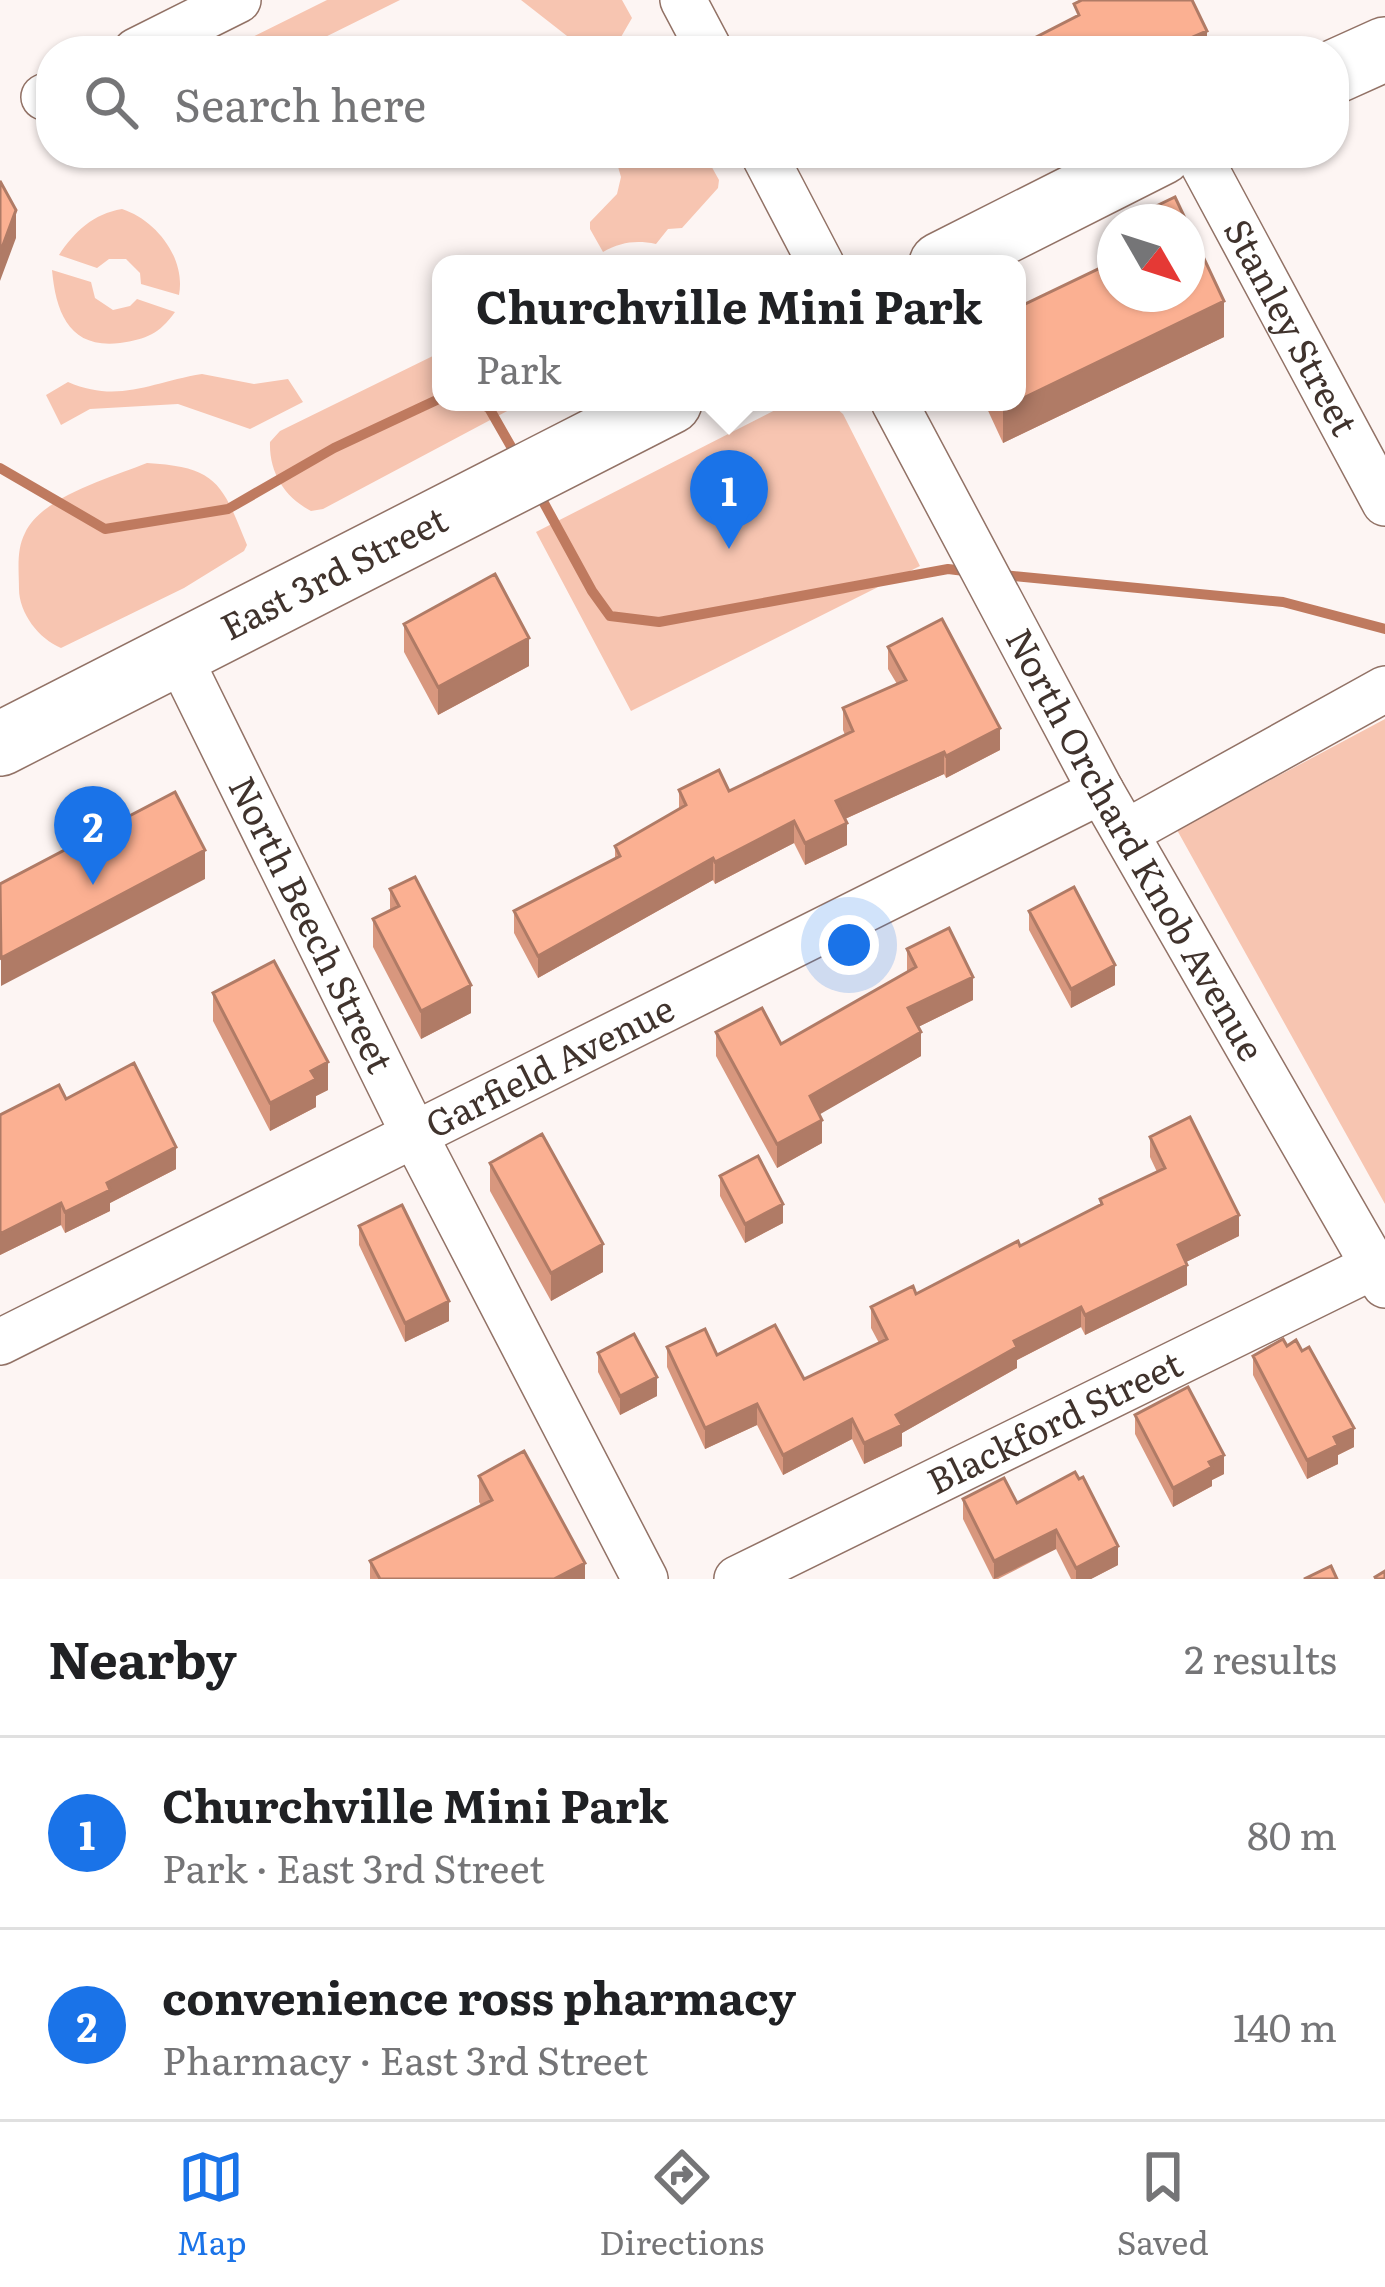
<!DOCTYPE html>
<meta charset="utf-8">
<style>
:root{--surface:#fff;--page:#f6f6f6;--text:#202124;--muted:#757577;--line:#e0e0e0;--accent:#1a73e8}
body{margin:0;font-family:Literata,serif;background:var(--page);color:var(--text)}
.compass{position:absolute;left:1097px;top:204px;width:108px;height:108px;border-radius:50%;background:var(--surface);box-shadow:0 3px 9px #0004;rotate:129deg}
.you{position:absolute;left:849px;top:945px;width:42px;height:42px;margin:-30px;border:9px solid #fff;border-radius:50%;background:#1a73e8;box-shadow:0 0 0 18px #1a73e833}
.badge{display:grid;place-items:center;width:78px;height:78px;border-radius:50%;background:var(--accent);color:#fff;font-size:39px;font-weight:700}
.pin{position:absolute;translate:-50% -99px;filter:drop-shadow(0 3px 6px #0008)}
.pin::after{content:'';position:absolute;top:63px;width:42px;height:36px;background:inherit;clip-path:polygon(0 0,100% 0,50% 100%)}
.popup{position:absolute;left:432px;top:255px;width:594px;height:156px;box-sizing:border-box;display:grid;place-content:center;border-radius:24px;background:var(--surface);filter:drop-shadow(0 3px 9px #0005);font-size:39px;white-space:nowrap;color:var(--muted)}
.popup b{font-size:45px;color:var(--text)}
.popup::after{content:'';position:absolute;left:50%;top:100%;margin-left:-24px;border:24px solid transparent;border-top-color:var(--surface)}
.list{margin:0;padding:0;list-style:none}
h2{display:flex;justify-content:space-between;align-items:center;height:156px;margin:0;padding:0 48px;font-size:51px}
h2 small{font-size:39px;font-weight:400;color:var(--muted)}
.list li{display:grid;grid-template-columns:78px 1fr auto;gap:36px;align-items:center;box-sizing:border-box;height:192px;padding:0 48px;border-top:3px solid var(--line)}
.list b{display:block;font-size:45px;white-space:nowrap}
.list p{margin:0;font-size:39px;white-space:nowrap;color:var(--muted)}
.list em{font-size:39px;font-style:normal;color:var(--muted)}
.icon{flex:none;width:66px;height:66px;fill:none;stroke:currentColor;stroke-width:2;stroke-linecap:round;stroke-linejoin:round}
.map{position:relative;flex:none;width:1385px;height:1579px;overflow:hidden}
.search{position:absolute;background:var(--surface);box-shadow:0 3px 9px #0004;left:36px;right:36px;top:36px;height:132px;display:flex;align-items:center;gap:30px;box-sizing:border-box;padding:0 42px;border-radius:48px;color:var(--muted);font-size:45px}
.sheet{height:540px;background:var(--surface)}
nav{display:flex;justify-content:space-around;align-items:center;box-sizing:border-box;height:168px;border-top:3px solid var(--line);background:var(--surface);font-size:33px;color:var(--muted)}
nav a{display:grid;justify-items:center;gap:6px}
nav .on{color:var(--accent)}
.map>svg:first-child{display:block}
.green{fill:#f7c5b1}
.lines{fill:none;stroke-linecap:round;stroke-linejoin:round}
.stream{stroke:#bf7a5f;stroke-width:10}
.street-casing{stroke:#927266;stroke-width:48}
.secondary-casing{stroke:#927266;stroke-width:66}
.street{stroke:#fff;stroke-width:45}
.secondary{stroke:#fff;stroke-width:63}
.wall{fill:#d8977e}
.shaded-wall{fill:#b07b66}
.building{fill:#fbb092;stroke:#b07b66;stroke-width:3}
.labels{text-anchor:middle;stroke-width:10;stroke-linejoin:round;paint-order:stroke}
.street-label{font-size:36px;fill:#40332d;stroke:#fff}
</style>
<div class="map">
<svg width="1385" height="1579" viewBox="0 0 1385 1579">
<rect width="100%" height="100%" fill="#fdf5f3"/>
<!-- green -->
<path class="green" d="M327 0H400L297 51H224Z
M521 0H622L632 18 621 37 600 49 576 43Z
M614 153H704L719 180 718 188 682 228 668 229 656 244C636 240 621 242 603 252L590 229V222L617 194 621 177Z
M122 209C156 220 186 258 179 295L141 284 140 273 126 259H109L97 268 59 255C75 231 93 214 122 209Z
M52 270 91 282 95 298 113 310 130 306 137 299 175 312C159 334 147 339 120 343 70 349 56 314 52 270Z
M441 352V402H524L323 509 311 511C284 497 269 472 270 442L280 431Z
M202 374 254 384 288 379 303 402 250 429 178 404 90 409 61 425 46 395 68 382C119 404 151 382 202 374Z
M791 402H829L843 414 920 566 631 711 536 532Z
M147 463C218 467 222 484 247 545L244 551 184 588 61 648C39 639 19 613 19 589 19 571 16 550 25 533 41 497 112 477 147 463Z
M1385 719V1204L1177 830Z"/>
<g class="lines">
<!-- stream -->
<path class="stream" d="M478 402 489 408 517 457
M0 468 105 529 228 509 334 448 441 398
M539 494 592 591 610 616 659 622 948 569 973 572
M1003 575 1283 602 1385 629"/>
<defs>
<g id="street">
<path d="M683 0 710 51"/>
<path d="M136 51 238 0"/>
<path d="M44 97 51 94"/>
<path d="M763 153 821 264"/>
<path id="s1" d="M1197 153 1385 503"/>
<path id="s2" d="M894 402 1101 791 1385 1285"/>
<path id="s3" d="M177 653 414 1134 645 1579"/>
<path d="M1127 832 1385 689"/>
<path id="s4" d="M0 1342 1101 791"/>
<path id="s5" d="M737 1579 1374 1266"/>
</g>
<g id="secondary">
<path d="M1334 72 1385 49"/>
<path d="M941 264 1161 153"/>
<path id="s6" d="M0 744 670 402"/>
</g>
</defs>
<!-- street casing -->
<use href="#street" class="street-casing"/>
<!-- secondary casing -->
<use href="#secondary" class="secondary-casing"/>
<!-- street -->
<use href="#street" class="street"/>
<!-- secondary -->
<use href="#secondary" class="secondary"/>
</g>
<!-- wall -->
<path class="wall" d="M1115 226V294L1224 337 1003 443 984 402H1017L1110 263V228Z
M404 624 529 666 438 715 404 652Z
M888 647 1000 750 946 778 944 774 845 819 847 845 805 865 794 843 715 884 713 880 538 978 514 933V911L615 858V846L679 809V790L729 791 845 735 843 730V708L897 684 888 669Z
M390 889 471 1013 421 1039 373 947V919L390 910Z
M1029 911 1115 985 1071 1008 1029 930Z
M907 949 973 1000 918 1027 921 1056 819 1114 822 1143 777 1168 716 1056V1032L781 1044 907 972Z
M213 993 328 1090 316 1096V1107L270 1131 213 1021Z
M66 1099 176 1169 110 1203V1211L65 1233 61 1225 0 1255V1115Z
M1150 1137 1239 1236 1186 1262 1187 1285 1085 1335 1081 1327 1017 1360V1368L902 1433V1446L864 1464 852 1439 783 1475 757 1425 705 1449 667 1367V1347L717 1355 804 1379 879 1343 871 1328V1307L916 1294 1020 1246 1100 1206V1199L1157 1172 1150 1157Z
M490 1163 603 1272 551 1301 490 1191Z
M720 1176 783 1223 745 1243 720 1196Z
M359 1226 449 1321 405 1342 359 1245Z
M598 1353 657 1396 620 1415 598 1372Z
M1253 1356 1354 1447 1338 1455V1464L1307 1479 1253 1375Z
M1135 1415 1224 1474 1212 1480V1486L1173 1507 1135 1434Z
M479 1476 585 1579H370V1561L481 1505 479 1502Z
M963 1499 1017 1503 1118 1565 1091 1579H1071L1056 1549 998 1579H993L963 1519Z"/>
<!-- shaded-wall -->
<path class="shaded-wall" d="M1207 31V50L1161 51Z
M883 153H899L883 161Z
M16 210V238L0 281V253Z
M1224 301V337L1003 443V407Z
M529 638V666L438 715V687Z
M1000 728V750L946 778V756Z
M944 752V774L836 823V801Z
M794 821V843L715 884V862Z
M847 823V845L805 865V843Z
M205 850V879L1 986V958Z
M713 858V880L538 978V956Z
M1115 965V985L1071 1008V989Z
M973 977V1000L908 1032V1008Z
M471 985V1013L421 1039V1011Z
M921 1032V1056L810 1120V1096Z
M328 1062V1090L316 1096V1107L270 1131V1103L311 1071Z
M822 1120V1143L777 1168V1144Z
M176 1147V1169L110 1203V1211L65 1233V1212L107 1183Z
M61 1203V1225L0 1255V1234Z
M783 1204V1223L745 1243V1224Z
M1239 1215V1236L1178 1266V1245Z
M603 1244V1272L551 1301V1273Z
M1187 1265V1285L1085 1335V1315Z
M449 1301V1321L405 1342V1323Z
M1081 1307V1327L1017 1360V1368L902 1433V1446L864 1464V1443L896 1415 1014 1341Z
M657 1377V1396L620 1415V1396Z
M757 1404V1425L705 1449V1428Z
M852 1419V1439L783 1475V1455Z
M1354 1428V1447L1338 1455V1464L1307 1479V1460L1334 1437Z
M1224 1455V1474L1212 1480V1486L1173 1507V1488L1209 1462Z
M1056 1530V1549L994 1579V1561Z
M1118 1546V1565L1091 1579H1076V1568Z
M585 1563V1579H554Z"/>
<!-- building -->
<path class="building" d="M1082 0H1192L1207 31 1161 51H1096L1093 45 1081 51H1009L1079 15 1074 4Z
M0 181 16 210 0 253Z
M1175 197 1224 301 1017 401V308L1115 261V294H1187V222H1123Z
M495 574 529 638 438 687 404 624Z
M942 619 1000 728 946 756 944 752 836 801 847 823 805 843 794 821 715 862 713 858 538 956 514 911 620 856 615 846 686 805 679 790 719 770 729 791 853 731 843 708 906 680 888 647Z
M175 792 205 850 1 958 0 884Z
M415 877 471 985 421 1011 373 919 399 906 390 889Z
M1074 887 1115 965 1071 989 1029 911Z
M949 928 973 977 908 1008 921 1032 810 1096 822 1120 777 1144 716 1032 762 1008 781 1044 916 967 907 949Z
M274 961 328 1062 311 1071 316 1079 270 1103 213 993Z
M134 1063 176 1147 107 1183 110 1190 65 1212 61 1203 0 1234V1115L59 1085 66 1099Z
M1190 1117 1239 1215 1178 1245 1187 1265 1085 1315 1081 1307 1014 1341 1017 1347 896 1415 902 1425 864 1443 852 1419 783 1455 757 1404 705 1428 667 1347 705 1329 717 1355 775 1325 804 1379 887 1339 871 1307 913 1286 916 1294 1018 1241 1020 1246 1102 1204 1100 1199 1165 1168 1150 1137Z
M542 1134 603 1244 551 1273 490 1163Z
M758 1156 783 1204 745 1224 720 1176Z
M402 1205 449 1301 405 1323 359 1226Z
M634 1334 657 1377 620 1396 598 1353Z
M1283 1339 1287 1346 1296 1340 1302 1351 1309 1347 1354 1428 1334 1437 1338 1445 1307 1460 1253 1356Z
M1188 1387 1224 1455 1209 1462 1212 1467 1173 1488 1135 1415Z
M524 1451 585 1563 554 1579H380L370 1561 492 1500 479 1476Z
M1075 1472 1079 1479 1083 1477 1118 1546 1076 1568 1056 1530 994 1561 963 1499 1004 1478 1017 1503Z
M1331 1566 1337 1579H1304Z
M1385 1571V1579H1376L1375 1577Z"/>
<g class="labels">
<!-- street labels -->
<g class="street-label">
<text dy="13" stroke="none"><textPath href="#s1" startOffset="198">Stanley Street</textPath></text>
<text dy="13" stroke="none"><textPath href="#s6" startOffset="375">East 3rd Street</textPath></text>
<text dy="13" stroke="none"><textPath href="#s2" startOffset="504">North Orchard Knob Avenue</textPath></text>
<text dy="13" stroke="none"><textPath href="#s3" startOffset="303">North Beech Street</textPath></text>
<text dy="13" stroke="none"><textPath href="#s4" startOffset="615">Garfield Avenue</textPath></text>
<text dy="13" stroke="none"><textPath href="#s5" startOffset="354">Blackford Street</textPath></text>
</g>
</g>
</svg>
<svg class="compass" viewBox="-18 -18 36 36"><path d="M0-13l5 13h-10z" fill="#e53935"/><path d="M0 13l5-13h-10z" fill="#757577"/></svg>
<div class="you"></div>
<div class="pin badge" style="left:729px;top:549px">1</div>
<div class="popup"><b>Churchville Mini Park</b>Park</div>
<div class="pin badge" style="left:93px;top:885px">2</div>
<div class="search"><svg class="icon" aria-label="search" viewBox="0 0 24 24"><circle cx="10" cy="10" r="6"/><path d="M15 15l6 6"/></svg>Search here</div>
</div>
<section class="sheet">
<h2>Nearby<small>2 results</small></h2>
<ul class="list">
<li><span class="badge">1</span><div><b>Churchville Mini Park</b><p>Park · East 3rd Street</p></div><em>80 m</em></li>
<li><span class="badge">2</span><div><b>convenience ross pharmacy</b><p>Pharmacy · East 3rd Street</p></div><em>140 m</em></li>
</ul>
</section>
<nav>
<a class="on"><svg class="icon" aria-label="map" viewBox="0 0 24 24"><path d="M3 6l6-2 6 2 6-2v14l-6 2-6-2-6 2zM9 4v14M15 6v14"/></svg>Map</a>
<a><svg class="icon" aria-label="directions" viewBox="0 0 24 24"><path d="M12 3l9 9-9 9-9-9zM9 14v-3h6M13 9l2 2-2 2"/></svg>Directions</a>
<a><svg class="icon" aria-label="saved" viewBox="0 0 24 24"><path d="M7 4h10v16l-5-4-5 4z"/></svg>Saved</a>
</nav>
